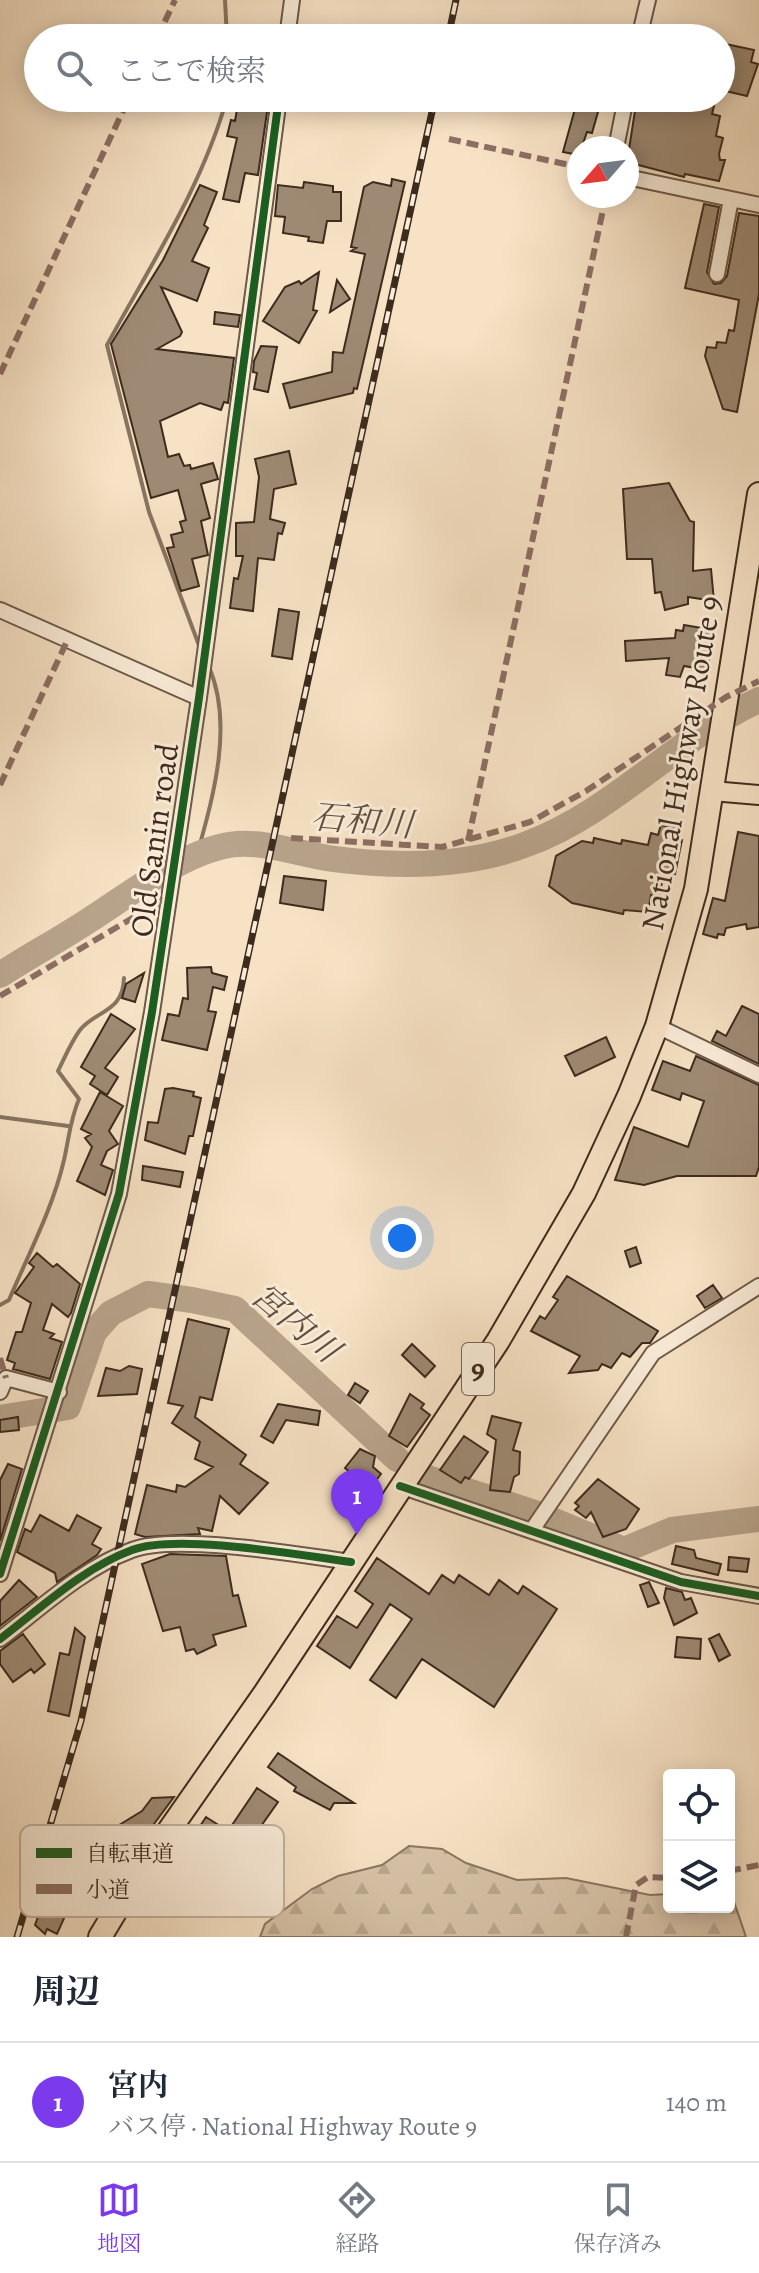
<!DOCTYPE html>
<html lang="ja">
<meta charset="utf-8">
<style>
:root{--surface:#fff;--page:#f6f6f7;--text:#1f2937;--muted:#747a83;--line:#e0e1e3;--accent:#7c3aed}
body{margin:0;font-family:Alegreya,"Noto Serif JP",serif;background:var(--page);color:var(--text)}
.controls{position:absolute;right:24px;bottom:24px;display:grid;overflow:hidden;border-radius:8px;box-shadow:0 4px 20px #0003}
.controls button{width:72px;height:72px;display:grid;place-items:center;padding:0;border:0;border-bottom:2px solid var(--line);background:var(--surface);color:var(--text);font:40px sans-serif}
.compass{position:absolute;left:567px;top:136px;width:72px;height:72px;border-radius:50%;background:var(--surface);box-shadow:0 4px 20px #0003;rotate:242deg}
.you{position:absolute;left:402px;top:1238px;width:28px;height:28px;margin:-20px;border:6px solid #fff;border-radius:50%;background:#1a73e8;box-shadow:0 0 0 12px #1a73e833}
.badge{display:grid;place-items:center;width:52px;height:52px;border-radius:50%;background:var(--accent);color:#fff;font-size:26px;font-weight:700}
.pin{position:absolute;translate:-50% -66px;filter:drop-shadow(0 2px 4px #0008)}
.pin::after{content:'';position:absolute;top:42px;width:28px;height:24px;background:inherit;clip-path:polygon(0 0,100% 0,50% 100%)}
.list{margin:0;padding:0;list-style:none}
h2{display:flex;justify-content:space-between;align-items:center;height:104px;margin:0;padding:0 32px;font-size:34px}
h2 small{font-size:26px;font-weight:400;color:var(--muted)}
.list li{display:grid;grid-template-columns:52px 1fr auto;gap:24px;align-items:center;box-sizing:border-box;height:120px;padding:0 32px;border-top:2px solid var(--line)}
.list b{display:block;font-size:30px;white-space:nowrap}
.list p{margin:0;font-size:26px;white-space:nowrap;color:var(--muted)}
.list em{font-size:26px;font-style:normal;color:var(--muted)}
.icon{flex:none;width:44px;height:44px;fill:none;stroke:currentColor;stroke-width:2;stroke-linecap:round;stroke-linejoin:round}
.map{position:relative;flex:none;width:759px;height:1937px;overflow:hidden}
.search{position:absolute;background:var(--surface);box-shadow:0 4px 20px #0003;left:24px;right:24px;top:24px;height:88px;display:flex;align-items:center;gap:20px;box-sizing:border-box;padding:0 28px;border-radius:44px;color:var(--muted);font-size:30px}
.sheet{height:224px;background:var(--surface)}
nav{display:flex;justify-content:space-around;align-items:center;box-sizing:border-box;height:112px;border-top:2px solid var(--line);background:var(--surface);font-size:22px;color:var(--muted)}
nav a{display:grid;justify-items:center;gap:4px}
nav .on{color:var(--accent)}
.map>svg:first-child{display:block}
.forest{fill:url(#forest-firs);stroke:#8a7762;stroke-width:2}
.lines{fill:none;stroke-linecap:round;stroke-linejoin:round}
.stream{stroke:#877460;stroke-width:4}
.river{stroke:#b8a48c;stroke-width:26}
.building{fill:#9e8a74;stroke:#3d2b1d;stroke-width:2}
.minor-casing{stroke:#6c5947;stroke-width:18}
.major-casing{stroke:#3d2b1d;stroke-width:22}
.highway-casing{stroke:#3d2b1d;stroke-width:26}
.minor{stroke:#faecd9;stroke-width:14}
.major{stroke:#f7e2c5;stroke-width:18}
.highway{stroke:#f7e2c5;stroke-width:22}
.rail-casing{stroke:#3d2b1d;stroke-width:7}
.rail{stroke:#faecd9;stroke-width:4;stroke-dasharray:12;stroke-linecap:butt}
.quiet{stroke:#8d6e63;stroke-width:6;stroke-dasharray:12 6;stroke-linecap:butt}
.cycleway-casing{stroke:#faecd9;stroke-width:13}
.cycleway{stroke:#1b5e20;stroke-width:8}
.labels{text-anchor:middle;stroke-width:6;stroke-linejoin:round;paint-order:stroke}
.shield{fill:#faecd9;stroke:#766555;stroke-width:2}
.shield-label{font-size:30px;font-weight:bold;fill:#3d2b1d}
.street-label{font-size:32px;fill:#3d2b1d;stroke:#faecd9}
.water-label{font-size:34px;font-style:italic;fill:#624f3e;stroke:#faecd9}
.key{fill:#faecd9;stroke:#c1b2a1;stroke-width:2}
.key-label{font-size:22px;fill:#3d2b1d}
</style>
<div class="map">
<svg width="759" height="1937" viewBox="0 0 759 1937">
<defs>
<pattern id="forest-firs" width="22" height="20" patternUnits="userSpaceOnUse" patternTransform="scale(2)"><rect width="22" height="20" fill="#d7c3a8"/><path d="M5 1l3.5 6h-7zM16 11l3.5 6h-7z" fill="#b9a890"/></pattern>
</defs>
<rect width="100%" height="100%" fill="#f7e2c5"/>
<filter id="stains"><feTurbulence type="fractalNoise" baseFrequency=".0025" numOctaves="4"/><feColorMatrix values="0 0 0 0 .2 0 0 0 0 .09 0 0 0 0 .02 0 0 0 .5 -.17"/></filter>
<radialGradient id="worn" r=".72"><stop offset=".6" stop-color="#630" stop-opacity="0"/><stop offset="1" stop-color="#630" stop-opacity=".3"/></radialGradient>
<!-- forest -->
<path class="forest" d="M409 1846 442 1849 466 1863 517 1880 566 1878 650 1895 669 1894V1907H729V1887L746 1937H260L265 1924 312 1889 338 1876 382 1865Z"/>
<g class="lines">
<!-- stream -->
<path class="stream" d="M225 0 227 38
M200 648 149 512 107 345C151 264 202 187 227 98
M197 855C213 797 234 725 209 667
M0 1117 68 1126
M0 1305 9 1300C28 1255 53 1208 64 1160 69 1138 70 1120 79 1099L58 1071C65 1057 71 1042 80 1030 96 1010 123 1013 124 978"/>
<!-- river -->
<path class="river" d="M0 975C29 956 59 940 88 921 129 895 189 847 238 844 271 842 302 855 334 859 396 867 468 867 527 844 612 813 676 738 759 700
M0 1418 68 1407 94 1332 111 1313 148 1294 192 1300 235 1309 397 1459
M425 1477 535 1513 624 1550 672 1530 759 1519"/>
</g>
<!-- building -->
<path class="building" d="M721 43 754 50 751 62 758 64 747 96 721 90Z
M239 98H269L258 175 245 173 239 202 223 199 237 138 227 136 231 120 235 121Z
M578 98H602L592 133 587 132 579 155 563 152Z
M637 98H716L712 114 720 116 716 136 723 138 719 154 720 160H725L719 181 685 174 684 177 627 162Z
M392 179 405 182 357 389 354 388 353 393 290 408 283 384 332 372 333 352 343 353 365 254 351 251 356 248 351 247 364 187 373 182 391 186Z
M304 182 333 186V192H341V221H327L323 243 308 241 309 237 283 233 285 217 275 216 278 185 303 188Z
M200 185 217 192 204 225 208 228 192 261 209 268 197 301 161 287 182 332 180 336 157 349 234 358 228 403 224 402 221 410 200 403 160 421 168 457 179 454 184 466 190 465 191 469 213 463 218 479 201 484 210 518 201 521 208 555 192 559 199 586 181 591 167 548 174 547 171 535 183 532 180 522 186 520 178 490 151 498 111 344 163 260Z
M704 204 719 207 707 272 714 284 721 283 727 276 739 213 759 216V294L737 412 723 409 705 356 707 347 716 348 717 342 726 343 729 330 734 331 739 300 685 288Z
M319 272 313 310 317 311 299 343 263 321 285 287 299 281 301 284Z
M337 280 350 299 330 312Z
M215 312 240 315 238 327 214 324Z
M261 346 277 347 268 392 254 389 257 373 253 372 254 361Z
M289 451 296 484 274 489 270 519 285 523 282 534 278 533 274 560 258 558 253 611 230 608 234 578 238 579 243 556H236V523L254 522 259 477 255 459Z
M669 483 690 521 694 522 693 571 711 569 714 601 688 597V604L665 610 661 592 655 593 652 559H627L623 489Z
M279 609 299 612 292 659 272 656Z
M684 625 714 630 707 670 684 666 680 677 666 675 669 658 626 661 625 641 675 638 676 630 683 631Z
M661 825 674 828 672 838 682 840 675 874 664 872 659 897 651 895 648 912 624 910 623 914 572 903 549 886 556 856 582 841 593 843 594 838 621 844 622 840 648 845 651 833 658 835Z
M738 832 759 836V927L747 929 746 924 726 928 724 935 718 934 717 938 703 934 713 898 725 901Z
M284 876 326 881 323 910 280 903Z
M211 967 212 973 227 977 224 990 213 987 208 1011 216 1012 207 1050 162 1040 168 1014 179 1016 183 998 188 999 187 968Z
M144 973 135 1002 122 998 126 984Z
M742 1006 759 1014V1064L712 1041 717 1031 726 1036Z
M111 1014 135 1029 105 1068 118 1077 107 1095 90 1084 95 1076 81 1067Z
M606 1037 615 1057 575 1076 565 1056Z
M696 1056 759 1085V1167L756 1176H677L644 1185 615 1180 634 1127 688 1147 704 1101 682 1093 680 1100 652 1090 663 1061 690 1071Z
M173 1088 194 1092 193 1096 201 1098 193 1136H189L185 1154 145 1140 148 1122 158 1123 165 1089Z
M100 1092 123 1106 109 1131 118 1144 107 1151 101 1165 113 1170 105 1195 77 1181 92 1147 85 1138 91 1134 81 1129Z
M143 1166 183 1172 180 1187 142 1180Z
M636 1247 641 1263 630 1267 625 1251Z
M37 1253 53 1267 57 1264 80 1284 71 1313 68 1317 52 1304 43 1330 54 1334 50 1338 62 1342 50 1379 13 1369 15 1363 7 1360 16 1332H22L31 1303 15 1293 34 1267 29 1263Z
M567 1276 658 1331 650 1343H642L630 1357 622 1353 611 1368 602 1364 598 1370 569 1373 580 1356 531 1331 540 1316 545 1319 558 1300 553 1297Z
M713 1285 722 1298 705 1308 697 1296Z
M188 1319 229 1329 212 1400 200 1397 195 1417 246 1455 240 1464 268 1483 239 1514 220 1496 212 1531 198 1528 200 1534 145 1537 135 1534 147 1485 176 1492 177 1485 185 1487 213 1467 195 1459 200 1442 172 1423 183 1406 168 1403Z
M412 1344 435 1366 425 1377 402 1355Z
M129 1366 142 1369 137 1394 98 1396 106 1368 120 1371Z
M355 1383 368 1391 360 1403 348 1395Z
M410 1394 424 1404 421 1408 430 1415 407 1447 389 1436Z
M278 1404 320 1411 318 1425 286 1420 273 1443 261 1436Z
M492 1416 521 1423 513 1450 520 1452 519 1474 514 1477 510 1492 490 1490 496 1440 487 1434Z
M18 1417 19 1430 0 1432V1420Z
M464 1436 488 1452 469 1479 465 1477 461 1483 440 1470Z
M360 1449 375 1456 373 1467 381 1474 370 1488 345 1468Z
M8 1464 22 1469 0 1541V1480Z
M598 1479 639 1509 626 1529 603 1537 591 1512 586 1518 575 1510 579 1506 575 1503Z
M40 1515 69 1531 77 1515 101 1528 92 1544 101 1549 97 1555 57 1582 55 1573 17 1552 25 1529 31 1532Z
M676 1546 694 1550 696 1558 721 1564 718 1575 672 1564Z
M170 1554 226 1556 233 1596 238 1595 246 1626 213 1635 216 1645 197 1654 194 1649 186 1651 180 1627 163 1631 142 1564Z
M729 1557 749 1559 747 1572 728 1570Z
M377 1558 429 1594 442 1575 454 1583 459 1575 489 1595 499 1580 518 1594 523 1586 557 1609 494 1707 422 1659 396 1698 370 1680 412 1619 390 1604 350 1668 317 1646 337 1616 357 1628 373 1604 355 1591Z
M19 1580 37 1597 0 1626V1601Z
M649 1582 659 1603 648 1607 640 1585Z
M666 1588 682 1592 685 1600 691 1598 697 1613 674 1625 664 1598Z
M75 1628 85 1637 69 1716 48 1711 60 1653 69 1655Z
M23 1634 45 1664 34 1673 31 1669 13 1682 0 1664V1651Z
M719 1634 730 1655 719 1661 709 1639Z
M677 1637 701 1639 700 1659 675 1657Z
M278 1753 318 1780 354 1803H334L330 1810 294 1791 296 1787 268 1767Z
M257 1788 278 1802 209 1900 191 1888 205 1864 184 1850 206 1817 228 1831Z
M174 1797 151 1828 125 1866 106 1833 142 1811 152 1798Z
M54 1873 67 1879 58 1899 70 1905 57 1934 47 1929 45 1934 35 1925Z"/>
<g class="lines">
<defs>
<path id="minor" d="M287 38 292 0
M639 38 648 0
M616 148 626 98
M627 177 759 205
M717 274 731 199
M0 610 199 698
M657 1026 759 1075
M0 1392 6 1378 59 1392
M400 1486 681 1582 759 1596
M532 1530 653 1353 759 1286
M0 1574 119 1194 152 1012 199 698 279 98
M0 1639C41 1608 83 1568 132 1550 176 1533 300 1555 351 1562"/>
<path id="major" d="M712 791 759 795"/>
<path id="highway" d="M100 1937 133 1882 265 1693 498 1341 584 1193 629 1096 657 1026 696 889 759 494"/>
</defs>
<!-- minor casing -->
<use href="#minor" class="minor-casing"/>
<!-- major casing -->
<use href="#major" class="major-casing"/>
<!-- highway casing -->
<use href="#highway" class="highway-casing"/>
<!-- minor -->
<use href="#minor" class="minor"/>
<!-- major -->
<use href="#major" class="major"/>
<!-- highway -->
<use href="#highway" class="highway"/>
<defs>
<path id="rail" d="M448 38 456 0
M17 1937 81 1721 435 98"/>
</defs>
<!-- rail casing -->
<use href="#rail" class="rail-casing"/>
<!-- rail -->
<use href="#rail" class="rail"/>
<!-- quiet -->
<path class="quiet" d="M157 38 175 0
M449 139 579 167
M0 374 129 98
M0 785 68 639
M291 838 442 847 530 822 586 791 726 697 759 681
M468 841 606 196
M0 996 170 896
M0 1358 6 1378
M729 1871 759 1865
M626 1937 636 1885 648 1877 669 1878"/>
<defs>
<path id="cycleway" d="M400 1486 681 1582 759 1596
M0 1574 119 1194 152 1012 199 698 279 98
M0 1639C41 1608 83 1568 132 1550 176 1533 300 1555 351 1562"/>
</defs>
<!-- cycleway casing -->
<use href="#cycleway" class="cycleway-casing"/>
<!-- cycleway -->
<use href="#cycleway" class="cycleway"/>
</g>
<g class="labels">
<!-- shield labels -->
<rect class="shield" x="462" y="1343" width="32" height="52" rx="6"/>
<g class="shield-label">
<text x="478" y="1379">9</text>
</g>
<!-- street labels -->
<g class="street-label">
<text transform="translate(681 763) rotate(-80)" y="11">National Highway Route 9</text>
<text transform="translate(154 840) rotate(-82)" y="11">Old Sanin road</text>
</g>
<!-- water labels -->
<g class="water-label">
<text transform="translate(362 820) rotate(5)" y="12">石和川</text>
<text transform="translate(296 1322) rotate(40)" y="12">宮内川</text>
</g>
</g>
<!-- legend -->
<rect x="20" y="1825" width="264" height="92" rx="12" class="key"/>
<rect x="36" y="1848" width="36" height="10" fill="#1b5e20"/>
<rect x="36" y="1884" width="36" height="10" fill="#8d6e63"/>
<g class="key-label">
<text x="86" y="1861">自転車道</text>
<text x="86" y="1897">小道</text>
</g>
<rect width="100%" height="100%" filter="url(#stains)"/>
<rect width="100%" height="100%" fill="url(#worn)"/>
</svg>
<div class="controls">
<button><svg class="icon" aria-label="locate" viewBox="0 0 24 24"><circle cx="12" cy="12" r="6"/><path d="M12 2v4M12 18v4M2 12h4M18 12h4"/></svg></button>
<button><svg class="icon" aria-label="layers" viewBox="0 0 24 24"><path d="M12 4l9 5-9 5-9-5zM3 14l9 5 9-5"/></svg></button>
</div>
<svg class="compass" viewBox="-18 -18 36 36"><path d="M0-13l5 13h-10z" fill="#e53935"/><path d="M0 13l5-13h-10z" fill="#747a83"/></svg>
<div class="you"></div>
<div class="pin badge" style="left:357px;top:1535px">1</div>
<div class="search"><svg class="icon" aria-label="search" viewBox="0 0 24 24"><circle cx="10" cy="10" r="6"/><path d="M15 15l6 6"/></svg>ここで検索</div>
</div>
<section class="sheet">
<h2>周辺<small></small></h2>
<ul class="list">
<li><span class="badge">1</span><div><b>宮内</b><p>バス停 · National Highway Route 9</p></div><em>140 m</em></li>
</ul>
</section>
<nav>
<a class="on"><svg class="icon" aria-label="map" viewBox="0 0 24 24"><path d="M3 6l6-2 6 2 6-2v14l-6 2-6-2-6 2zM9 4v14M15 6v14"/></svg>地図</a>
<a><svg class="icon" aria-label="directions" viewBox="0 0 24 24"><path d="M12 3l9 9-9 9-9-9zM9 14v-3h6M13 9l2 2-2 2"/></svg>経路</a>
<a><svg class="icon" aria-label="saved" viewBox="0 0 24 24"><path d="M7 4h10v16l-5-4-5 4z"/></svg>保存済み</a>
</nav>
